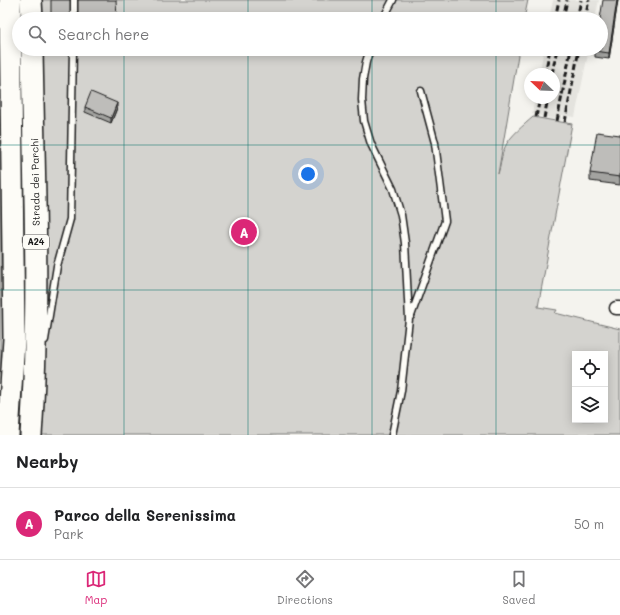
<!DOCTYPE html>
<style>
:root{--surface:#fff;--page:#f6f6f6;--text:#202124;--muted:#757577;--line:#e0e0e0;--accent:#db2777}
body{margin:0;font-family:Mali,sans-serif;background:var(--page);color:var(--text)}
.controls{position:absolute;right:12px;bottom:12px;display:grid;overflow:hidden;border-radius:0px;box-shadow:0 2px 10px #0003}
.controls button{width:36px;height:36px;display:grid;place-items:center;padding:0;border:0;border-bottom:1px solid var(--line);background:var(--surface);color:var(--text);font:20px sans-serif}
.compass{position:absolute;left:524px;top:68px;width:36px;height:36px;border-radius:50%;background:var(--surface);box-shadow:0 2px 10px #0003;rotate:293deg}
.you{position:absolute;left:308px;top:174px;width:14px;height:14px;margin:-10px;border:3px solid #fff;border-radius:50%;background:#1a73e8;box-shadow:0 0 0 6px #1a73e833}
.badge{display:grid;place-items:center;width:26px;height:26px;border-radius:50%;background:var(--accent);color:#fff;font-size:13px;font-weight:700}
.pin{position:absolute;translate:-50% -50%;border:2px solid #fff;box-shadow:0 1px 4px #0006}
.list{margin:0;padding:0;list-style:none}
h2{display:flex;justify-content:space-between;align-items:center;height:52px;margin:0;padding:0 16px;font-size:17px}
h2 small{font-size:13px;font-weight:400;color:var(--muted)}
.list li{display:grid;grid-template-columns:26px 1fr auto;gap:12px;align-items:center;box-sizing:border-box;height:72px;padding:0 16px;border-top:1px solid var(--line)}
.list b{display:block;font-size:15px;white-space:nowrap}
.list p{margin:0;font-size:13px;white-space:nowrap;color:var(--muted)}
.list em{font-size:13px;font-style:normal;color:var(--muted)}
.icon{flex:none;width:22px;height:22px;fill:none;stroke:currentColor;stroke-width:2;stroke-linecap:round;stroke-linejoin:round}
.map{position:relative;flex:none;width:620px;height:435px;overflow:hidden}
.search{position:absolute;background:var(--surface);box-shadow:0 2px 10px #0003;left:12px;right:12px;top:12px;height:44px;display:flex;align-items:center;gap:10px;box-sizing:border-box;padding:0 14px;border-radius:22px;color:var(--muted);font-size:15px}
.sheet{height:124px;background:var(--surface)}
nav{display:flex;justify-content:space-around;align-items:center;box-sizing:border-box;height:56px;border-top:1px solid var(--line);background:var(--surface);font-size:11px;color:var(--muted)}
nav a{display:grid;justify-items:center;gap:2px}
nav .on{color:var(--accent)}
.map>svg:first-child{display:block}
.built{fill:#e4e3de}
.green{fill:#d4d3cf;stroke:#787876;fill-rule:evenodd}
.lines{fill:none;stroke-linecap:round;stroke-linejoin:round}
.service-casing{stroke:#1c1c1c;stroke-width:9}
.minor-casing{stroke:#1c1c1c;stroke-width:15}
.motorway-casing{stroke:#1c1c1c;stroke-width:24}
.service{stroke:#fdfcf7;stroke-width:6}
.minor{stroke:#fdfcf7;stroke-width:12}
.motorway{stroke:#fdfcf7;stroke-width:21}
.rail{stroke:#1c1c1c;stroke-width:3;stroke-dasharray:6 3;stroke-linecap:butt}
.wall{fill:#a3a3a0;stroke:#1c1c1c}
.shaded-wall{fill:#858482;stroke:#1c1c1c}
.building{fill:#bebdba;stroke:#1c1c1c}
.grid{fill:none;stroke:#0f766e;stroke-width:1;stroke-opacity:0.55}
.labels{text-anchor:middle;stroke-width:3;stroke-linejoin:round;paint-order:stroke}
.shield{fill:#fdfcf7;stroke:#605f5e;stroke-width:1}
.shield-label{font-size:9px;font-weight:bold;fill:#1c1c1c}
.street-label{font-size:10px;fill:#1c1c1c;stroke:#fdfcf7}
</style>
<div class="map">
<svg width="620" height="435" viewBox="0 0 620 435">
<rect width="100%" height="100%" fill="#f4f3ee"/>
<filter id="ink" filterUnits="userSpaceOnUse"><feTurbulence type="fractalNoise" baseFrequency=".025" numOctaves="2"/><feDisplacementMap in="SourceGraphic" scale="8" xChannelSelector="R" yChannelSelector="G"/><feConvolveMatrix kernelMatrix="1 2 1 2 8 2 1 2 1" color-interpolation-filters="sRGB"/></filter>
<g filter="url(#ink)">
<!-- built -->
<path class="built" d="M553 0H599L595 19H549Z
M544 49H589L575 117 562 115 561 121 532 114 535 98H554V74H539Z"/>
<!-- green -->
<path class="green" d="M0 0H528L524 19H19V49H519L498 174C501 166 501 155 505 147 509 137 525 124 533 117L572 124 538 307 557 310 555 313 620 329V435H0ZM575 354H605V420H575Z"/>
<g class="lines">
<defs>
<path id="service" d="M74 19V0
M383 19 393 0
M370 49 366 62 363 79 362 100 364 121 371 144 393 189 401 215 405 243 409 319 401 391 392 435
M411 316 445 221 435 143 421 91
M45 340 57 266 70 219 73 49"/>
<path id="minor" d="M616 308H620"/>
<path id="motorway" d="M31 0 32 19
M8 435 14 339 10 0
M31 435C40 307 34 178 32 49"/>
</defs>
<!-- service casing -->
<use href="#service" class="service-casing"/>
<!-- minor casing -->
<use href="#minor" class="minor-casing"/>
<!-- motorway casing -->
<use href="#motorway" class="motorway-casing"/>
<!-- service -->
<use href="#service" class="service"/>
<!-- minor -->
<use href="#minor" class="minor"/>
<!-- motorway -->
<use href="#motorway" class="motorway"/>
<!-- rail -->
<path class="rail" d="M555 19 559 0
M563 19 567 0
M577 19 581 0
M585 19 589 0
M545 74 550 49
M552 74 557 49
M536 117 540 98
M544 118 548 98
M557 121 571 49
M565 122 579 49"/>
</g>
<!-- wall -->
<path class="wall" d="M618 0 609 59 595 57V51Z
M85 107 117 108 111 123 85 112Z
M620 135V185L590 181V173Z"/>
<!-- shaded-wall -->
<path class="shaded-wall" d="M617 0H618L609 59V53Z
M117 103V108L111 123V118Z"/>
<!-- building -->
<path class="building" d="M51 0H70V16L71 19H51Z
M78 0H116L117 19H77L78 16Z
M603 0H617L609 53 595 51V49H601V19H600Z
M91 92 117 103 111 118 85 107Z
M597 132 620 135V177L590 173Z"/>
</g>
<!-- grid -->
<path class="grid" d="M124 0V19M248 0V19M372 0V19M496 0V19M124 49V435M248 49V435M372 49V435M496 49V435M0 145H620M0 290H620"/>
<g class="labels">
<!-- shield labels -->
<rect class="shield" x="23" y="235" width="26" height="14" rx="3"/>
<g class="shield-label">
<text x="36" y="245">A24</text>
</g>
<!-- street labels -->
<g class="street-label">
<text transform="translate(35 182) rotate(-91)" y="4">Strada dei Parchi</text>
</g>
</g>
</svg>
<div class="controls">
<button><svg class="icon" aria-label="locate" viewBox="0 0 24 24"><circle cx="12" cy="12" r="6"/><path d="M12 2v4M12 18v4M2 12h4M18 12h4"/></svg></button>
<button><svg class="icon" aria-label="layers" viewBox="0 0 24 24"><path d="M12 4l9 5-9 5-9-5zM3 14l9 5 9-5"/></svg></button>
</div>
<svg class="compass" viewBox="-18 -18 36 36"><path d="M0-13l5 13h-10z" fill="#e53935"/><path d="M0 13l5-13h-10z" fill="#757577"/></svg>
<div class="you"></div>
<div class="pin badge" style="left:244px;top:232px">A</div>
<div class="search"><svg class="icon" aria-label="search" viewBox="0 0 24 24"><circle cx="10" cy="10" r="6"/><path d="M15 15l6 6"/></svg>Search here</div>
</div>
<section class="sheet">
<h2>Nearby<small></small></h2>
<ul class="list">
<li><span class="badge">A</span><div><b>Parco della Serenissima</b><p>Park</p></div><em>50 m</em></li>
</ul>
</section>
<nav>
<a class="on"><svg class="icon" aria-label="map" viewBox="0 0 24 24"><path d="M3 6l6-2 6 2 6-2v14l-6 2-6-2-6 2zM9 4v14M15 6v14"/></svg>Map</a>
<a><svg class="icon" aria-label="directions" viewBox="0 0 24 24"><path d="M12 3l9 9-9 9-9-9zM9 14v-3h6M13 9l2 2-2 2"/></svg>Directions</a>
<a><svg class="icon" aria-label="saved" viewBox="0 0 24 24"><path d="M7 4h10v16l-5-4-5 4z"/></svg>Saved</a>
</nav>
